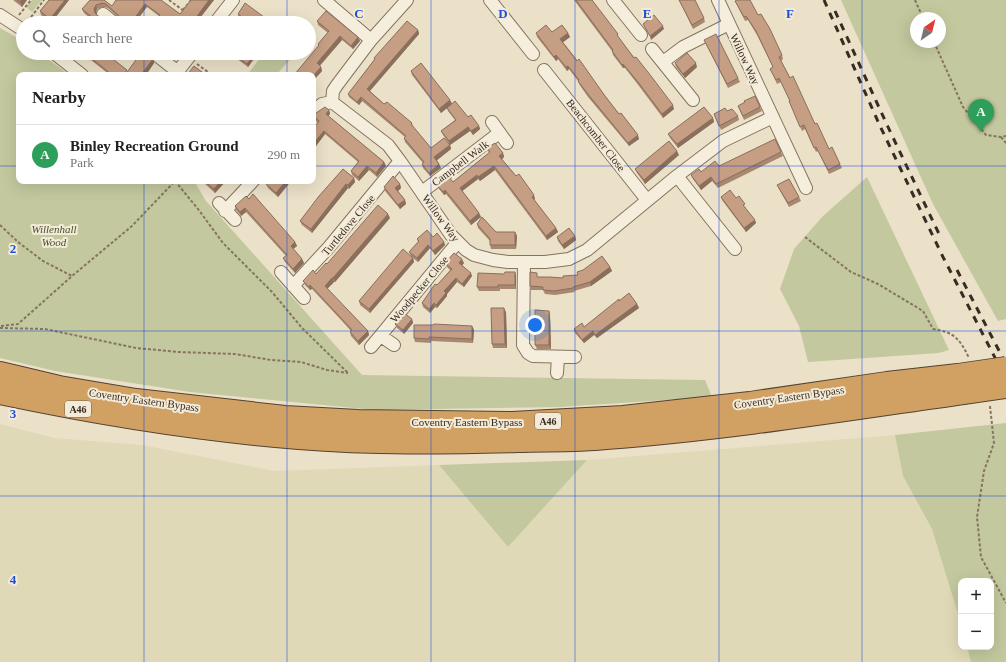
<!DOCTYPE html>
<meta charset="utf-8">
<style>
:root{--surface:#fff;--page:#f6f6f6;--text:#222;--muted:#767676;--line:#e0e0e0;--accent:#db2777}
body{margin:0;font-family:Georgia,serif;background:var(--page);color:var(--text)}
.controls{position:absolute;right:12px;bottom:12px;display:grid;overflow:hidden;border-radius:8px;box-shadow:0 4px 16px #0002}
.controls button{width:36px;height:36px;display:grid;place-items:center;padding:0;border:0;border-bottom:1px solid var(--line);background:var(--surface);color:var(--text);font:20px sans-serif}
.compass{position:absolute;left:910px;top:12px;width:36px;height:36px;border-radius:50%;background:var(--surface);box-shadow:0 4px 16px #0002;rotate:35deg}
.you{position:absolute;left:535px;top:325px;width:14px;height:14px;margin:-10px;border:3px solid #fff;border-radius:50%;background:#1a73e8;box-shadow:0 0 0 6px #1a73e833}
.badge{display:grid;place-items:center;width:26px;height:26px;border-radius:50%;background:var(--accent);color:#fff;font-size:13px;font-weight:700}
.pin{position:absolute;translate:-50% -33px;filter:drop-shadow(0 1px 2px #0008)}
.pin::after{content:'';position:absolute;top:21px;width:14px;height:12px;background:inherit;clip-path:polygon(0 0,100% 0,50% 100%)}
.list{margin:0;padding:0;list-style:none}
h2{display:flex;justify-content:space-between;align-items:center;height:52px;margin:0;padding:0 16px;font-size:17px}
h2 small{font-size:13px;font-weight:400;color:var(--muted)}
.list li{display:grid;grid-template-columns:26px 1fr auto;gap:12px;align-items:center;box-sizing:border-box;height:60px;padding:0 16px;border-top:1px solid var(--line)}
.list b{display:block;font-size:15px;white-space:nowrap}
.list p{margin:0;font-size:13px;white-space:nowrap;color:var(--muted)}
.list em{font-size:13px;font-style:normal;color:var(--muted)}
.icon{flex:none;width:22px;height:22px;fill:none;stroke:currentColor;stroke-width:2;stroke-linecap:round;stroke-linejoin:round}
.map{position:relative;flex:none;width:1006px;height:662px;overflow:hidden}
.search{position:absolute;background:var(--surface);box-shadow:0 4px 16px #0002;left:16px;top:16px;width:300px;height:44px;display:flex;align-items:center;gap:10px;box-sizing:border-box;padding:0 14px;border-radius:22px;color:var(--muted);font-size:15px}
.panel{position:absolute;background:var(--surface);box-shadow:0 4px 16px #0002;left:16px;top:72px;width:300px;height:112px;border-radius:8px}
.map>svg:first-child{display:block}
.farmland{fill:#e0d9b7}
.green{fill:#c3c89e;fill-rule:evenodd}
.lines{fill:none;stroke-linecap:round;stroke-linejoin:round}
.street-casing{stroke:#85745f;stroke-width:14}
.highway-casing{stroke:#544233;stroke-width:24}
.path{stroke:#85745f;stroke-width:2;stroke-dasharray:3 2;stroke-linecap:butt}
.street{stroke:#f6eedc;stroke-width:12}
.highway{stroke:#d1a063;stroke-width:22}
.rail{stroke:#372c21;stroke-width:3;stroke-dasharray:7 7;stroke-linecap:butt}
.highway-bridge-casing{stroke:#544233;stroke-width:24;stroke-linecap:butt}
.highway-bridge{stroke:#d1a063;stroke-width:22}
.wall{fill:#a98871}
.shaded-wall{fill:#8a6f5c}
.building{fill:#c59e83;stroke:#8a6f5c}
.grid{fill:none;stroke:#1d4ed8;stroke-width:1;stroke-opacity:0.55}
.labels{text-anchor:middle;stroke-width:4;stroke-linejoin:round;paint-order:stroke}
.shield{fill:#f3ebd8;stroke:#6f6558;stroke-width:1}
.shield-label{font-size:10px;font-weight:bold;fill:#372c21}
.street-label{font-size:11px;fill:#372c21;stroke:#f3ebd8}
.park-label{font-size:11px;font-style:italic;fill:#48522a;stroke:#f3ebd8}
.grid-label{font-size:13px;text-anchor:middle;font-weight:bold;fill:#1d4ed8;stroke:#f3ebd8;stroke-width:4;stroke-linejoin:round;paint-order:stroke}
</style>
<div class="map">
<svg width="1006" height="662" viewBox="0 0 1006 662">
<rect width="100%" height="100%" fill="#ebe1c9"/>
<!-- farmland -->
<path class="farmland" d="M0 424 55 438 142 445 275 471 439 465 508 547 587 460 895 435 903 476 932 529 961 624V647H967L971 662H0Z"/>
<!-- green -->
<path class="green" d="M32 0H42L32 12 26 7Z
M841 0H1006V319L998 321 933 204ZM916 18H940V42H916Z
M0 28 23 41V53H39L70 75H19V181H194L206 201 362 375 705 380 712 397 560 407 374 410 190 392 55 371 0 358Z
M264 53H296L276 75H247Z
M867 177 949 350 939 353 808 362 799 326 780 289 794 249 823 216Z
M1006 423V662H971L967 647H991V581H961V624L932 529 903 476 895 435Z
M587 460 508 547 439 465Z"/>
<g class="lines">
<defs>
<path id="street" d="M324 0 371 40
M407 0 371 40 337 85 333 91 332 102 388 145 400 161 451 235 466 250 474 255 493 260 508 262H545L569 259 587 250 677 176 723 141 773 117
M490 0 533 54
M613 0 641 35
M718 0 806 188
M103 14 114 23
M0 15 23 30
M215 23 233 0
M652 49 693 100
M54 53 82 75
M154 53 178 72
M663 62 683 47 729 24
M544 70 647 200
M175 75 192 53
M313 112 322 104 332 102
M492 122 507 143
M677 176 735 249
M422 192 499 133
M219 203 235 220
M225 211 253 181
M524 263 523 345 528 353 533 356 575 357
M281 272 304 298
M293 286 329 247 400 161
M381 336 394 345
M371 347 457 243
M557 373 558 357"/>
<path id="highway" d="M0 373 59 387 136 400 285 417 358 421 512 423 623 417 750 403 887 383 958 375
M0 393C99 414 198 430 299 438 372 444 445 443 518 441 547 440 576 441 606 438 726 429 844 410 963 393"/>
</defs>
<!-- street casing -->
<use href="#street" class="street-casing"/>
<!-- highway casing -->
<use href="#highway" class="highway-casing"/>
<!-- path -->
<path class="path" d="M169 0 184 11
M915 0 923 18
M183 10 191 0
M19 15 31 0
M28 21 44 0
M934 42 963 107 986 135 1001 137 1006 136
M197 64 212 75
M1001 137 1006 143
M175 181 198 209 223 243 272 292 302 328 348 373
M0 225 18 242 43 261 72 276
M805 237 851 272 878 284 923 311 933 329C954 332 960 339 969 358
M1 326 18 324 35 309 72 276 132 226 175 181
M0 328 45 329 136 348 179 352 235 354 271 360 301 362 327 370 348 373
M990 406 994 443 984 471 977 517 981 557 1006 603"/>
<!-- street -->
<use href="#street" class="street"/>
<!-- highway -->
<use href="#highway" class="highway"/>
<!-- rail -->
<path class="rail" d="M824 0 880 126 943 257 1006 379
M835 11 888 127 940 236
M957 270 1006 364"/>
<defs>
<path id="highway-bridge" d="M958 375 1006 368
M963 393 1006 387"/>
</defs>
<!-- highway-bridge casing -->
<use href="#highway-bridge" class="highway-bridge-casing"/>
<!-- highway-bridge -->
<use href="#highway-bridge" class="highway-bridge"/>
</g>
<!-- wall -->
<path class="wall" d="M13 0H27L22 7Z
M49 0H69L51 23 41 15 40 11Z
M104 0 112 6 161 0 180 14 191 0H214L196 23H154L159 16 147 7 120 21V19L108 8 104 7 97 9 96 12V14L106 23H96L84 13 82 9Z
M574 0H592L619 38 674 109 663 118 639 86 625 68H623L613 55 612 51Z
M679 0 704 18 705 22 693 29Z
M735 1 758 15 782 55 783 59 781 61 815 124 829 149 840 164 842 168 829 174 818 151 816 152 805 129 802 131 791 105 790 101 781 82 777 84 772 73 770 69 773 67 757 35 748 20 745 21Z
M238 14 272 23H247L238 16Z
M317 21 360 41 353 49 342 40 320 66 321 67 322 71 313 81V75L318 46V44L328 33 318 25Z
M418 30 419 34 370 91 384 104 412 123 413 127 431 148 450 145 451 149 437 160 441 168 430 176 423 168 422 164 423 163 405 142 404 138 405 137 362 101 359 105 349 97 348 94 374 60V58Z
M552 32 568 33 570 37 563 42 639 139 629 146 588 97 579 84 578 81 569 69 567 71 558 59 556 61 537 37 536 33Z
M704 40 738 78 740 82 728 88Z
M82 53H105L127 72 153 59 154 63 146 75H110Z
M229 53H254L256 56 248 67Z
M675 63 697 67 685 78 676 67Z
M411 71 450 100 452 104 468 117 479 126 480 129 473 135 470 131 450 145 443 135 441 131 455 120 448 111 447 108 441 113 412 75Z
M738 106 760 107 762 111 744 120Z
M329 110 330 114 328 116 384 162 386 166 377 177 369 170 359 181 352 175 351 171 358 162 325 134 313 150V129L318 123 314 119 313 115Z
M727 111 738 116 739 120 721 130 714 114Z
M713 118 714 122 678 148 670 138 668 134Z
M487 148 503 153 504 157 502 159 535 199 534 200 556 228 558 232 547 240 495 170 480 181 478 179 462 191 479 213 481 217 471 225 446 194 444 195 439 189 437 185 453 182 489 153Z
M781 152 783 156 718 188 712 181 701 190 693 179 691 175 701 172 719 166Z
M679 155 645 184 637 173 635 169Z
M354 178 355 182 349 189 348 188 312 233 302 225 300 221Z
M202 181H226L215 193 203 182Z
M291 181 278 197 268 188 266 184Z
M400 184 401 188 398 191 405 200 406 204 400 209 385 191 384 187Z
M777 185 799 197 801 201 789 207 779 189Z
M721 197 736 198 746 208H745L756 223 746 232 722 200Z
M249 199 295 242 297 246 293 249 302 259 304 263 295 273 285 262 283 258 286 256 246 212 241 216 236 210 235 206Z
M390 218 335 282H334L327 289 368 331 369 335 359 345 351 336 350 332 351 331 342 321 312 289 310 290 305 285 303 281 316 274 327 264Z
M477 224 496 232H515L517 236 516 249H491L490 245V241L478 228Z
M575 236 576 240 564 249 558 241 557 237Z
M433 237 444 242 445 245 435 255 430 248 418 262 413 258 414 262 370 313 360 305 359 301 411 256 409 252 418 242 417 239Z
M445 263H464L462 265 472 276 464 287 457 282 447 294V296L437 308 435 307 430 313 423 307 422 303 450 270 447 267Z
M610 267 612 271 591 286 574 291 575 292 555 295 545 294 543 290H531L530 286 539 277 563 278Z
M515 272 516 276V289H500V291H479L477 287 504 274Z
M619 301 637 304 639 308 597 338 594 335 584 343 575 333 574 329 584 327Z
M549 311 550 315 551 349H537L535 345Z
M506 312 507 348H493L492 344Z
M412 319 413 323 404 334 397 328 395 324Z
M472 326 474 330 473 343 431 341V343L415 342 414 338Z"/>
<!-- shaded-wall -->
<path class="shaded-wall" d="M22 0H27L22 7 20 2Z
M65 0H69L51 23 50 19Z
M209 0H214L196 23H192Z
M145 4 147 7 135 23H131Z
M96 5 97 9 96 12V17L94 9Z
M663 26 664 29 651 40 650 36Z
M418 30 419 34 368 93 367 89Z
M568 33 570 37 562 43 560 39Z
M340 36 342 40 318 67 317 63Z
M358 37 360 41 353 49 351 46Z
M255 54 256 56 248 67 247 64Z
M556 55 558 59 556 61 554 57Z
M153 59 154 63 146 75H141Z
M696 63 697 67 685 78 683 74Z
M623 64 625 68H623L622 65Z
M568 66 569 69 567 71 566 67Z
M321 67 322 71 313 81V76Z
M361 97 362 101 359 105 357 102Z
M450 100 452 104 441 113 439 109Z
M673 105 674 109 663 118 662 114Z
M329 110 330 114 327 117 326 114Z
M713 118 714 122 678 148 677 144Z
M479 126 480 129 473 135 471 131Z
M468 127 470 131 450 145 449 141Z
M324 131 325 134 313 150V144Z
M638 135 639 139 629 146 628 143Z
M450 145 451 149 436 161 434 157Z
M677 151 679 155 645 184 644 180Z
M503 153 504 157 501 160 499 156Z
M384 162 386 166 377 177 376 173Z
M439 164 441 168 430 176 429 173Z
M367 166 369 170 359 181 358 177Z
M494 166 495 170 480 181 478 177Z
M477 175 478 179 461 192 460 188Z
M711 177 712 181 701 190 699 186Z
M354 178 355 182 349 189 348 185Z
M221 181H226L215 193 214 189Z
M286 181H291L278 197 276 193Z
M346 184 348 188 312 233 311 229Z
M400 184 401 188 397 192 395 188Z
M445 190 446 194 444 195 443 192Z
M534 195 535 199 533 201 532 197Z
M405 200 406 204 400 209 398 205Z
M245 208 246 212 241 216 240 212Z
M479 213 481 217 471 225 470 221Z
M388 214 390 218 335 282 333 278Z
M755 220 756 223 746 232 744 228Z
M556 228 558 232 547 240 546 236Z
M515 232 517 236 516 249 515 245Z
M575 236 576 240 564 249 562 245Z
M295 242 297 246 292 250 291 246Z
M444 242 445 245 435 255 433 251Z
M428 245 430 248 418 262 417 258Z
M413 258 414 262 370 313 369 309Z
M302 259 304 263 295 273 293 269Z
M462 259 464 263 461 267 459 263Z
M610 267 612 271 591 286 590 282Z
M515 272 516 276V289L515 285Z
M471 273 472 276 464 287 462 284Z
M332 278 334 282 326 290 325 286Z
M456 278 457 282 447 294V296L437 308 436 305 444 291Z
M310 285 312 289 310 290 309 287Z
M434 303 435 307 430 313 429 309Z
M637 304 639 308 597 338 595 335Z
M504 308 506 312 507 348 505 344Z
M549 311 550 315 551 349 549 345Z
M412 319 413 323 404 334 403 330Z
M472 326 474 330 473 343 472 339Z
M368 331 369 335 359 345 358 341Z
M593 331 594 335 584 343 582 340Z"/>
<!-- building -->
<path class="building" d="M17 0H22L20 2Z
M49 0H65L50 19 40 11Z
M90 0H104L112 6 116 0H161L180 14 191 0H209L192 23H154L160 15 145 4 131 23H118L120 21 119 16 106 4 102 3 96 5 94 9 95 13 106 23H99L82 9Z
M576 0H592L618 34 617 35 634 58 636 57 651 76 673 105 662 114 638 82 623 64 622 65 612 51 613 50Z
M679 0H695L704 18 692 25Z
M737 0H750L758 15 761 14 770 29 782 55 779 57 790 78 793 76 815 124 817 123 829 149 832 147 840 164 828 170 816 147 814 148 804 125 800 127 789 101H790L779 78 776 80 770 69 773 67 756 31 746 16 744 17 735 1Z
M245 3 272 23H250L238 14Z
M326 11 358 37 351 46 340 36 317 63 321 67 313 76 294 75 319 45 318 44 329 31 317 21Z
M654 15 663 26 650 36 643 24Z
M59 17 67 23H54Z
M407 21 418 30 367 89 384 104 387 102 412 123 411 124 431 148 444 138 450 145 434 157 439 164 429 173 422 164 424 162 404 138 406 136 361 97 357 102 348 94 375 59 374 58Z
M546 25 552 32 562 25 568 33 560 39 577 61 579 59 605 96 619 114 621 113 638 135 628 143 587 93 578 81 579 80 568 66 566 67 556 55 554 57 536 33Z
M716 34 738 78 727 84 704 40Z
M85 53H105L127 70 123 75H112Z
M141 53H144L153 59 141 75H125Z
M232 53H254L255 54 247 64Z
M687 53 696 63 683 74 675 63Z
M421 63 450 100 439 109 411 71Z
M194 66 206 75H187Z
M755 96 760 107 743 116 738 106 745 102 744 101Z
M455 101 468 117 471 115 479 126 471 131 468 127 449 141 441 131 456 120 447 108Z
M325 107 329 110 326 114 384 162 376 173 367 166 358 177 351 171 359 161 324 131 313 144V129L319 121 313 115Z
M704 107 713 118 677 144 668 134Z
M725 108 727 111 732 109 738 116 719 126 714 114Z
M775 139 781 152 716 184 711 177 699 186 691 175 699 169 701 172 715 161 719 166Z
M669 141 677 151 644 180 635 169Z
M495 143 503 153 499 156 516 176 519 174 534 195 532 197 556 228 546 236 494 166 478 177 477 175 460 188 479 213 470 221 445 190 443 192 437 185 448 176 453 182 490 152 487 148Z
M343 169 354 178 348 185 346 184 311 229 300 221 319 196Z
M393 176 400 184 395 188 405 200 398 205 384 187Z
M789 179 799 197 788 203 777 185Z
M204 181H221L214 189Z
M269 181H286L276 193 266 184Z
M730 190 736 198 739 196 745 204 743 205 755 220 744 228 721 197Z
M253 194 295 242 291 246 302 259 293 269 283 258 287 255 245 208 240 212 235 206 246 196 249 199Z
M378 205 388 214 333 278H332L325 286 368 331 358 341 350 332 352 330 340 317 310 285 309 287 303 281 313 270 316 274 326 263 327 264Z
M482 217 496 232H515V245H490V239L477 224Z
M569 228 575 236 562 245 557 237Z
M427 230 433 237 437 233 444 242 433 251 428 245 417 258 409 252 419 241 417 239Z
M403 249 413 258 369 309 359 301Z
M454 253 462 259 459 263 471 273 462 284 456 278 444 291 446 293 436 305 434 303 429 309 422 303 435 284 437 285 452 269 445 263Z
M602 256 610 267 590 282 573 287V288L554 291 543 290V287L530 286V272L537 273V277H550L563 278V276L578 275 577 272 583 270Z
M505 272H515V285H498V287H477L478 273 504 274Z
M629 293 637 304 595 335 593 331 582 340 574 329 582 323 584 327 619 299V301Z
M491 308H504L505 344H492Z
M535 310 549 311V345H535Z
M404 313 412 319 403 330 395 324Z
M434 324 472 326V339L429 337V339L414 338V325H433Z"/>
<!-- grid -->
<path class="grid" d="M144 0V23M287 0V23M431 0V662M575 0V662M719 0V662M862 0V662M144 53V75M287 53V75M0 166H19M313 166H1006M144 181V662M287 181V662M0 331H1006M0 496H1006"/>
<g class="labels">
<!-- shield labels -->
<g class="shield">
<rect x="65" y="401" width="26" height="16" rx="3"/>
<rect x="535" y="413" width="26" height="16" rx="3"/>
</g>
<g class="shield-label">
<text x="78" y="413">A46</text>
<text x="548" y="425">A46</text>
</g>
<!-- street labels -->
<g class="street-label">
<text transform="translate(745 59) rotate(65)" y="4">Willow Way</text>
<text transform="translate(596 135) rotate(52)" y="4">Beachcomber Close</text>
<text transform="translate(460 163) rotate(-37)" y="4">Campbell Walk</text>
<text transform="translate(441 218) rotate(54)" y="4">Willow Way</text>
<text transform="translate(348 225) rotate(-50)" y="4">Turtledove Close</text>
<text transform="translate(419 289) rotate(-50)" y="4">Woodpecker Close</text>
<text transform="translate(789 397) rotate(-8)" y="4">Coventry Eastern Bypass</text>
<text transform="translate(144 400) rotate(8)" y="4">Coventry Eastern Bypass</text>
<text x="467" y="426">Coventry Eastern Bypass</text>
</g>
<!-- park labels -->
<g class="park-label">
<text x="54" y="233">Willenhall<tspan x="54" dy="13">Wood</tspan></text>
</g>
</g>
<g class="grid-label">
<text x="359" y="18">C</text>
<text x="503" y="18">D</text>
<text x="647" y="18">E</text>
<text x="790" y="18">F</text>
<text x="13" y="253">2</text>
<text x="13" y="418">3</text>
<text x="13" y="584">4</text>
</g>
</svg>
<div class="controls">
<button>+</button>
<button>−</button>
</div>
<svg class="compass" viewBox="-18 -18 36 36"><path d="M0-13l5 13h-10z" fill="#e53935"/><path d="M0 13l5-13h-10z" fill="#767676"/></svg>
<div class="you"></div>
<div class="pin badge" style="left:981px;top:132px;background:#2e9e5b">A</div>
<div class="search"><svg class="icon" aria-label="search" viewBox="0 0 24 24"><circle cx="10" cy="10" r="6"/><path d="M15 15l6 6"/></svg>Search here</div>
<section class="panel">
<h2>Nearby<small></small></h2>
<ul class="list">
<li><span class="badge" style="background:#2e9e5b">A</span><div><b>Binley Recreation Ground</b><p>Park</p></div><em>290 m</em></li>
</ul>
</section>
</div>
